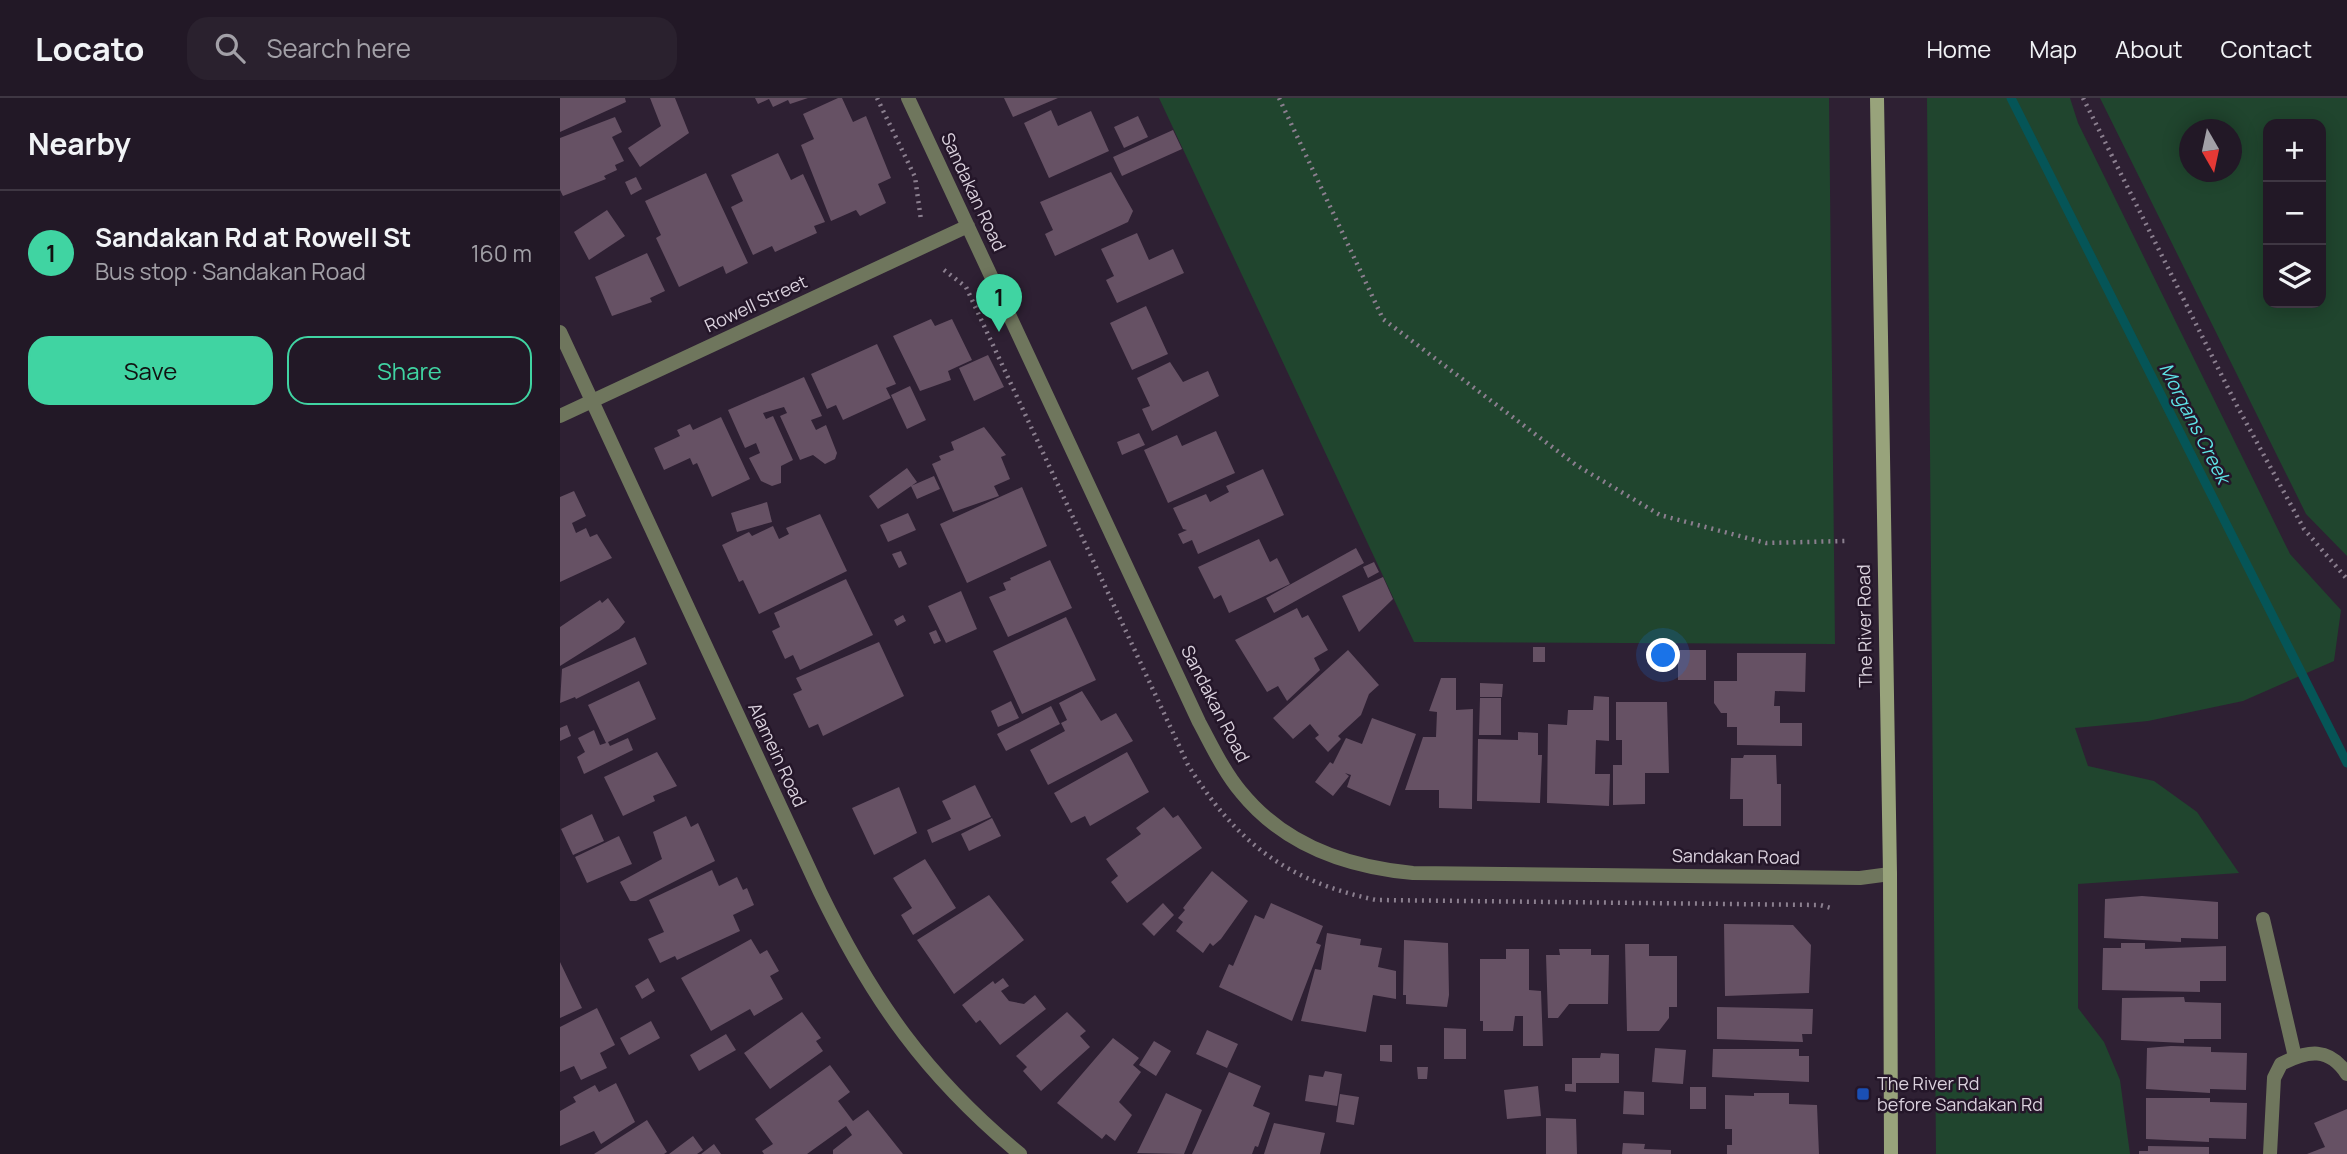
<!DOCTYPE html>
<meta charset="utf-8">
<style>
:root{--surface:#221826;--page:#2a212e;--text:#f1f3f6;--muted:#a2a0a7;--line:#3f3743;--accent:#40d4a2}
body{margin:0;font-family:Manrope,sans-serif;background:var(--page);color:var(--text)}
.controls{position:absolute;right:21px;top:21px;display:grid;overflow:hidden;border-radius:14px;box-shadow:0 4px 18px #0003}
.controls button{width:63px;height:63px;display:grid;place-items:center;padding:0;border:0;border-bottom:2px solid var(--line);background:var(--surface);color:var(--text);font:35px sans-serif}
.compass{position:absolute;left:1619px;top:21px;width:63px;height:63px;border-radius:50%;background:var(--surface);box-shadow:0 4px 18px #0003;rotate:171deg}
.you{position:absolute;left:1104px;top:558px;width:24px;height:24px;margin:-18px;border:5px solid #fff;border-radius:50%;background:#1a73e8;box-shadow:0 0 0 10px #1a73e833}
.badge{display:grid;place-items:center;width:46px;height:46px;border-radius:50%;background:var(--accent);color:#111;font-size:23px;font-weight:700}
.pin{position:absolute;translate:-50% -58px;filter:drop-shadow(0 2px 4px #0008)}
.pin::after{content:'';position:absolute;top:37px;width:24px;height:21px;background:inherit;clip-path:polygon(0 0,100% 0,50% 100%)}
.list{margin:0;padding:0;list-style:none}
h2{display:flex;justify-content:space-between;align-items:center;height:91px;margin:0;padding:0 28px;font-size:30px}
h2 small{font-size:23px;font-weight:400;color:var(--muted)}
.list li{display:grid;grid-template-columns:46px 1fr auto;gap:21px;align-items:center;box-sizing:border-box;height:126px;padding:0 28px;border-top:2px solid var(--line)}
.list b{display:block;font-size:26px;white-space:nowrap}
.list p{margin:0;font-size:23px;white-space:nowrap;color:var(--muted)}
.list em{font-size:23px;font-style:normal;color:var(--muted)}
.actions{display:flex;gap:14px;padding:21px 28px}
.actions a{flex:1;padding:16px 0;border:2px solid var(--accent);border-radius:21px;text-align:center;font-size:24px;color:var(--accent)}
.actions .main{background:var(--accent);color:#111}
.icon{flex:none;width:38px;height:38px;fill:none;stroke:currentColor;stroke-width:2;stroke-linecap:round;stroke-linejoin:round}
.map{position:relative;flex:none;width:1787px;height:1056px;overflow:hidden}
header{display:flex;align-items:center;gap:42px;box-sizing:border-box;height:98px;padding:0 35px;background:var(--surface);border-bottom:2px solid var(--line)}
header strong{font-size:33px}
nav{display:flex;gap:38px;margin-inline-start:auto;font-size:24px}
.search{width:490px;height:63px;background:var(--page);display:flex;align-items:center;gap:18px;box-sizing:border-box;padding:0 24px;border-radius:21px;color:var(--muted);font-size:26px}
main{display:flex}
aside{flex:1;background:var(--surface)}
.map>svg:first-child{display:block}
.green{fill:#20452e;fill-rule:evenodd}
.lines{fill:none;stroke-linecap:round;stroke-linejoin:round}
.stream{stroke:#055557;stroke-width:9}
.building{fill:#665164}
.path{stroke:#8b7f8f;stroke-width:4.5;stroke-dasharray:2 5;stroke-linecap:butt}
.lane{stroke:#6f765d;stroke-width:14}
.street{stroke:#6f765d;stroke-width:14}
.secondary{stroke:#98a37b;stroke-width:14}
.transit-dot{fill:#1a4fb4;stroke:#241629;stroke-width:2.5}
.labels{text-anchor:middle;stroke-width:5;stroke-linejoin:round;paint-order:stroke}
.street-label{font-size:18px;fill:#dad1dd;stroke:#241629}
.poi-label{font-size:18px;fill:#dad1dd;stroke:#241629;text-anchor:start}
.water-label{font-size:19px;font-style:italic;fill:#5ee2e5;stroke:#241629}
</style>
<header>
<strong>Locato</strong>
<div class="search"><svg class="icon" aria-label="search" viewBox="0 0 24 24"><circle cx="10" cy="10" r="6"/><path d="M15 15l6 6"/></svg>Search here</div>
<nav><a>Home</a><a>Map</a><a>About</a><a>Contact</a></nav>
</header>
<main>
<aside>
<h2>Nearby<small></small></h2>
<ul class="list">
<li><span class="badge">1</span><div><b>Sandakan Rd at Rowell St</b><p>Bus stop · Sandakan Road</p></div><em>160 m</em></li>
</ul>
<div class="actions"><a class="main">Save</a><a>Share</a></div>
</aside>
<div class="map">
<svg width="1787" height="1056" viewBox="0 0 1787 1056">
<rect width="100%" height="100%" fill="#2e2033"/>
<!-- green -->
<path class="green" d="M599 0H1269L1275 546 854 544Z
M1367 0H1510L1518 25 1730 456 1781 512 1774 563 1683 603 1588 623 1515 630 1528 668 1594 683 1637 714 1679 775 1518 786V910L1544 944 1560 982 1570 1056H1376Z
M1540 0H1787V458L1746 416ZM1708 26H1761V205H1708ZM1630 32H1672V74H1630Z"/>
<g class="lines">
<!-- stream -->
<path class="stream" d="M1451 0 1787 665"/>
</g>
<!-- building -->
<path class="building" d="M0 0H65L66 4 0 34Z
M90 0H115L129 35 80 69 68 50 101 28Z
M195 0H248L230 6 228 2 213 9 209 1 198 6Z
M278 0H282L293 24 306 18 331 80 318 86 326 105 300 118 296 112 271 123 241 47 254 41 243 16Z
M444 0H498L453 19Z
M491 12 498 28 531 13 549 53 489 80 464 25Z
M578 18 588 39 564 50 554 29Z
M55 19 62 34 52 39 64 63 55 67 57 72 44 78 46 81 3 98 0 92V40Z
M613 32 622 51 562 78 553 59Z
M218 55 231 82 243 76 265 124 254 128 257 135 215 154 212 148 193 157 171 109 183 103 171 77Z
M551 74 573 113 568 124 495 158 485 136 493 132 480 104Z
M146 75 188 165 166 176 163 168 119 189 96 140 101 137 85 103Z
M76 79 82 91 71 97 65 84Z
M47 112 65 138 29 162 14 134Z
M577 135 589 162 613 151 624 175 557 205 546 182 554 178 541 151Z
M87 155 105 193 90 200 92 204 52 218 35 179Z
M586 208 608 256 572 272 550 225Z
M371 221 375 228 392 221 412 262 388 273 391 282 360 293 333 238Z
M317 246 336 286 326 290 331 300 283 322 276 307 267 311 251 276Z
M428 257 444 289 414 303 399 270Z
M610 264 623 284 648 273 659 298 592 333 582 311 590 308 577 280Z
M244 279 262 318 251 322 256 332 266 327 277 355 275 361 265 366 253 357 240 362 220 318 227 315 224 309 203 315 206 321 213 318 233 362 221 368V385L212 388 201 383 189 360 200 355 196 345 185 350 168 312Z
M350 288 366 322 347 331 331 297Z
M161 319 190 381 152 399 137 365 133 367 130 360 104 372 94 350 120 338 117 332 130 326 133 332Z
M424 329 446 357 441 359 450 381 434 388 439 398 393 414 372 366 381 362 379 358 394 352 391 344Z
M656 333 675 375 608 405 584 352 617 337 622 348Z
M579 335 585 347 562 357 557 344Z
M347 370 357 384 318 411 309 398Z
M703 371 724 417 638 456 632 442 623 446 618 436 627 432 623 431 613 410 646 396 650 404 669 394 666 388Z
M374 378 380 391 357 401 351 388Z
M462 389 487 448 407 485 380 426Z
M14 393 26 418 12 425 16 435 26 430 30 439 37 436 52 460 0 484V399Z
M207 404 212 424 177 434 171 415Z
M348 415 356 432 328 444 320 427Z
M260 416 287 473 199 516 183 482 179 484 162 447 189 434 192 438 213 428 219 441 229 436 226 430Z
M699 441 710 464 717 460 730 486 669 515 661 497 654 501 638 469Z
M796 450 804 465 714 515 706 500Z
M341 453 347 466 339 470 332 456Z
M490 462 512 510 448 539 429 499 446 492 443 485 451 482 450 480Z
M814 464 819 474 808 480 803 469Z
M823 479 833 501 799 534 782 498Z
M286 481 313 537 240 572 233 557 225 561 212 533 220 529 214 515Z
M401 493 417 531 386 545 368 508Z
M48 500 65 524 59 531 0 568V529L40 502 42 505Z
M737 510 742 520 748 517 768 552 754 560 760 572 727 603 718 588 707 594 675 542Z
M343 517 346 523 337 528 334 522Z
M506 519 536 582 462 616 433 553Z
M376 532 381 543 374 546 369 535Z
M75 539 87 566 16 601 15 599 0 605 2 571Z
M319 544 344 598 263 638 258 626 249 630 233 596 242 592 236 580Z
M973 549H985V564H973Z
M788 552 819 587 809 596 801 617 778 638 781 641 768 654 755 640 759 637 750 626 733 641 713 620Z
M1118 552H1146V582H1118Z
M1177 555H1246L1245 594 1215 593 1214 608H1220V625H1242V648L1177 647V629H1167V615H1161L1154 605V583H1177Z
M881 580H896V612L913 611 912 711 879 710V692H845L863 639H876L877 614 869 613Z
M79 583 96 621 48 644 50 648 68 640 73 652 24 676 17 659 25 654 18 640 34 632 40 647 46 645 28 607Z
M920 585 943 586 942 599H920Z
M522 593 541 623 556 615 573 643 488 687 470 652 505 633 501 625 507 622 499 605Z
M1034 598 1049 599V643L1036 642 1035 676H1050L1049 708 987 705 988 626 1007 627 1008 612H1033Z
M920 600H941V637H919Z
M451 603 459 620 438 629 431 613Z
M1056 604H1107L1109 675H1085V706L1053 707V667H1062V642H1056Z
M491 608 500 626 446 653 437 636Z
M812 620 856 636 830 708 787 689 791 677 785 675 789 678 773 698 755 684 770 664 773 666 786 640 802 646Z
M7 627 11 638 0 643V630Z
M958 634 978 635V657H982L980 705 917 703 918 641 958 642Z
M97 654 117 688 93 698 95 703 63 718 44 679Z
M567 654 589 694 530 728 525 718 511 725 494 695Z
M1184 657H1216L1217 686H1221V728H1183V701H1170L1171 660H1183Z
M415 687 431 719 372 745 367 732 391 721 382 703Z
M339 689 357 735 314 757 292 710Z
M604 709 613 720 618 717 642 750 567 805 551 784 558 778 546 761 581 736 576 730Z
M32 716 44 743 13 757 1 731Z
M126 718 131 729 138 725 155 763 76 803H70L60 784 102 761 93 734Z
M432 720 441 738 409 753 401 736Z
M59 738 72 766 27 785 15 759Z
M365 761 396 810 353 837 341 817 352 810 333 780Z
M152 772 159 788 177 779 183 792 187 790 194 807 173 817 180 833 117 862 115 858 100 865 88 841 104 834 89 802Z
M652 773 688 803 661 841 653 848 650 845 643 855 616 833 623 824 618 820 625 812 623 810Z
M429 797 464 842 394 896 357 842Z
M1582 798 1658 804V841L1621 840V844L1544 840 1545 801Z
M603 805 614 817 594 838 582 826Z
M711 805 763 828 756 845 761 847 732 923 659 889 669 866 673 868 695 817 704 821Z
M1164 826 1233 827 1251 847 1249 895 1165 898Z
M767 835 801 841 800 847 822 850 818 869 836 873V901L813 897 806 934 741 923 755 871 761 872Z
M191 841 200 856 207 852 219 873 210 878 223 901 194 918 190 911 151 933 121 880Z
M844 842 888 845 889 897 887 909 846 906V897H843Z
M1561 845H1585V851L1666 848V883H1640V894L1542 892 1543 850H1561Z
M1065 846H1089V858H1117V909H1109V920L1099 933H1067Z
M946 851H969V892L981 893 983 948H963V918H955L953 933H923V923H920V861H946Z
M999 851H1031V857H1049L1048 906H1009L998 920H988L986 857H1000Z
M0 864 22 910 0 920Z
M88 880 95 893 82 901 75 888Z
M443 880 449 888 441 893 449 903 464 906 475 897 486 911 440 947 420 922 416 925 402 907 433 883 435 886Z
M1624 899 1625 904 1661 905V941H1624V945L1561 942 1562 900Z
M1157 909 1253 911 1252 936H1242L1243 944 1157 941Z
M37 910 55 947 40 955 47 970 21 982 14 968 0 974V929Z
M242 914 261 940 256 943 263 953 210 991 184 955Z
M507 914 526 933 520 938 530 949 481 993 463 973 467 969 456 958Z
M91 923 100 940 69 957 60 940Z
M884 930 906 931V961H884Z
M647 932 678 946 667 970 636 956Z
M166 936 176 952 139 973 130 957Z
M553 940 579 960 573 967 581 974 559 1004 572 1017 555 1043 546 1036 542 1041 497 1005Z
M594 943 611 953 596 978 579 967Z
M820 947H832V964L820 963Z
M1611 948 1651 949V954L1687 955 1686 992 1650 991V995L1586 991 1587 950Z
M1095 950 1126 952 1123 986 1092 984Z
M1153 951H1239V958H1249V984L1152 979Z
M1041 955 1059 956V985H1016V994L1005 993V986H1012V960H1040Z
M270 967 290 994 278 1003 293 1023 308 1012 343 1056H273V1052L292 1037 286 1028 247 1056H204L202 1053 213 1046 195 1021Z
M857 969H868L867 981H858Z
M765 973 782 976 777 1008 745 1003 749 977 763 979Z
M669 974 701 988 693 1008 710 1015 698 1049 695 1048 692 1056H632Z
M56 985 75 1024 41 1046 34 1033 0 1048V1013L16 1004 13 999 35 987 39 994Z
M978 988 981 1018 947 1021 944 992Z
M1130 989H1146V1011H1130Z
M1064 993 1084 994V1017L1063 1016Z
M606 995 642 1012 624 1056 577 1055Z
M1194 995H1229V1006L1257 1007 1259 1056H1167V1047H1172V1031H1165V997L1194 998Z
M780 996 799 999 794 1027 776 1024Z
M1586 1000H1650V1004L1687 1005 1686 1041 1649 1040V1044L1586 1041Z
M1787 1011V1056H1747L1765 1049 1754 1025Z
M986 1020 1016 1021 1017 1056H986Z
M87 1022 107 1054 104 1056H34Z
M714 1025 765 1035 760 1056H704Z
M133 1038 143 1052 137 1056H109Z
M1063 1045 1085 1046 1084 1051 1111 1052V1056H1062Z
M154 1046 161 1056H141Z
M1588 1048 1649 1049V1056H1579V1053H1588Z"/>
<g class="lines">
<!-- path -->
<path class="path" d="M317 0 355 79 361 122
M719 0 823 221 1016 367 1100 417 1206 445 1285 443
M1523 0 1676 306 1744 431 1787 481
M384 172 406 189 628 667C676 744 726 783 816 802L1260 807 1271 810"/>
<!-- lane -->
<path class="lane" d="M1703 821 1735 959
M1710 1056 1714 980 1721 966C1748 952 1769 949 1787 976"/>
<!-- street -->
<path class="street" d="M348 0 639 624C652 648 664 674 681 694 724 747 787 769 853 775L1300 780 1330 776
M0 234 260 794C313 903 366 978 460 1056
M0 318 408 128"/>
<!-- secondary -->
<path class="secondary" d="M1317 0 1330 776 1331 1056"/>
</g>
<!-- markers -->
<rect class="transit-dot" x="1296" y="989" width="14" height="14" rx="3.5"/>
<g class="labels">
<!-- street labels -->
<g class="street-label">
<text transform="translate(413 94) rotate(65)" y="6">Sandakan Road</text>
<text transform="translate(196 206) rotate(-25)" y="6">Rowell Street</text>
<text transform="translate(1305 528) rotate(-91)" y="6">The River Road</text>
<text transform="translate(655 606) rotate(63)" y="6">Sandakan Road</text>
<text transform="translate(217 657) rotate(65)" y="6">Alamein Road</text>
<text transform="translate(1176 759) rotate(1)" y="6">Sandakan Road</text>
</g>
<!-- poi labels -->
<g class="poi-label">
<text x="1317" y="992">The River Rd<tspan x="1317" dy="21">before Sandakan Rd</tspan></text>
</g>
<!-- water labels -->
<g class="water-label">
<text transform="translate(1635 325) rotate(63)" y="7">Morgans Creek</text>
</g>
</g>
</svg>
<div class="controls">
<button>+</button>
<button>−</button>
<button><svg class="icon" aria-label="layers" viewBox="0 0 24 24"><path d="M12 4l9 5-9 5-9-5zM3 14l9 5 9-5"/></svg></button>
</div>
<svg class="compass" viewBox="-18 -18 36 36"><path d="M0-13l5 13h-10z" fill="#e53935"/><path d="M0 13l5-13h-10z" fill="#a2a0a7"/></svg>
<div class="you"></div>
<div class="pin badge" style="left:439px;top:234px">1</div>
</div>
</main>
